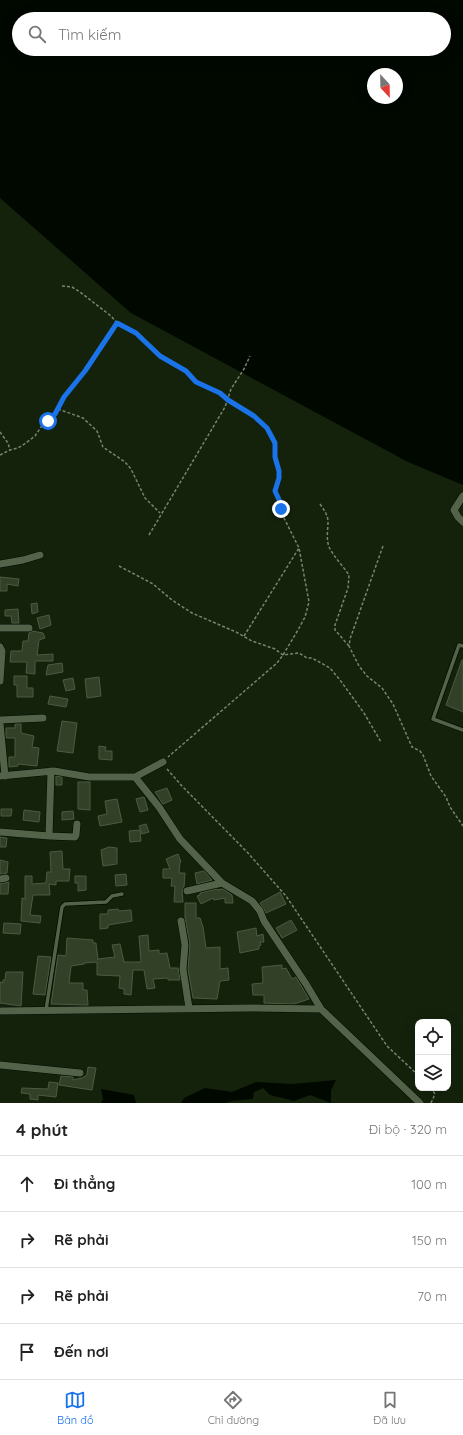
<!DOCTYPE html>
<html lang="vi">
<meta charset="utf-8">
<style>
:root{--surface:#fff;--page:#f6f6f6;--text:#222;--muted:#767676;--line:#e0e0e0;--accent:#1a73e8}
body{margin:0;font-family:Quicksand,sans-serif;background:var(--page);color:var(--text)}
.controls{position:absolute;right:12px;bottom:12px;display:grid;overflow:hidden;border-radius:8px;box-shadow:0 4px 16px #0002}
.controls button{width:36px;height:36px;display:grid;place-items:center;padding:0;border:0;border-bottom:1px solid var(--line);background:var(--surface);color:var(--text);font:20px sans-serif}
.compass{position:absolute;left:367px;top:68px;width:36px;height:36px;border-radius:50%;background:var(--surface);box-shadow:0 4px 16px #0002;rotate:158deg}
.stop{position:absolute;width:12px;height:12px;margin:-9px;border:3px solid #1a73e8;border-radius:50%;background:#fff}
.stop.end{background:#1a73e8;border-color:#fff;box-shadow:0 1px 4px #0008}
.list{margin:0;padding:0;list-style:none}
h2{display:flex;justify-content:space-between;align-items:center;height:52px;margin:0;padding:0 16px;font-size:17px}
h2 small{font-size:13px;font-weight:400;color:var(--muted)}
.list li{display:grid;grid-template-columns:26px 1fr auto;gap:12px;align-items:center;box-sizing:border-box;height:56px;padding:0 16px;border-top:1px solid var(--line)}
.list b{display:block;font-size:15px;white-space:nowrap}
.list em{font-size:13px;font-style:normal;color:var(--muted)}
.icon{flex:none;width:22px;height:22px;fill:none;stroke:currentColor;stroke-width:2;stroke-linecap:round;stroke-linejoin:round}
.map{position:relative;flex:none;width:463px;height:1103px;overflow:hidden}
.search{position:absolute;background:var(--surface);box-shadow:0 4px 16px #0002;left:12px;right:12px;top:12px;height:44px;display:flex;align-items:center;gap:10px;box-sizing:border-box;padding:0 14px;border-radius:22px;color:var(--muted);font-size:15px}
.sheet{height:276px;background:var(--surface)}
nav{display:flex;justify-content:space-around;align-items:center;box-sizing:border-box;height:56px;border-top:1px solid var(--line);background:var(--surface);font-size:11px;color:var(--muted)}
nav a{display:grid;justify-items:center;gap:2px}
nav .on{color:var(--accent)}
.map>svg:first-child{display:block}
.water{fill:#000800;fill-rule:evenodd}
.building{fill:#314027;stroke:#4b5b41}
.lines{fill:none;stroke-linecap:round;stroke-linejoin:round}
.service-casing{stroke:#020b00;stroke-width:5}
.minor-casing{stroke:#020b00;stroke-width:8}
.path{stroke:#788471;stroke-width:1.5;stroke-dasharray:3 2;stroke-linecap:butt}
.service{stroke:#536349;stroke-width:3.5}
.minor{stroke:#536349;stroke-width:7}
.route{stroke:#1a73e8;stroke-width:5}
</style>
<div class="map">
<svg width="463" height="1103" viewBox="0 0 463 1103">
<rect width="100%" height="100%" fill="#14220b"/>
<!-- water -->
<path class="water" d="M0 0H463V485L408 462 131 313 0 198ZM19 19H444V49H19ZM373 74H397V98H373Z
M336 1080 331 1090V1103L310 1095 294 1101 270 1095 263 1088 254 1092 253 1099 232 1101 225 1103H181L184 1098 205 1088 232 1092 256 1082 293 1084Z
M101 1089 134 1095 136 1103H101L103 1099Z"/>
<!-- building -->
<path class="building" d="M0 577 19 579 18 586 7 584V591H0Z
M37 603 38 612 32 614 31 604Z
M18 609 19 623H12L11 616H5V610Z
M49 615 51 625 40 629 37 618Z
M32 631 43 633 45 638 39 640 37 655 53 654V661H35V674L26 673 27 662H10L11 651H22L23 641H28L29 633Z
M462 660H463V712L446 705Z
M62 663 63 672 46 675 48 665Z
M14 676H27V688H33V697H17V685H14Z
M99 677 101 696 87 698 85 679Z
M73 678 75 689 66 691 63 680Z
M50 696 68 699 66 707 48 704Z
M62 721 77 723 73 753 57 751Z
M15 724H21V733L34 736 32 747 39 748 37 766 18 764V766L9 767V757H15V738H6V728H15Z
M99 746 106 747 105 751H112V760L99 759Z
M56 776 62 777V785H56Z
M78 782H90V810L78 809Z
M167 788 172 800 163 804 155 792Z
M144 797 148 810 140 812 136 799Z
M117 799 122 822 100 826 98 816 107 814 105 801Z
M1 809H12L11 816H1Z
M24 810 40 812 39 822 23 820Z
M73 811 74 819 62 820V812Z
M146 824 149 832 142 834 139 826Z
M140 830 141 841 130 842 129 831Z
M0 837 7 838 6 847H0Z
M109 847 117 848V864L103 866 101 850Z
M62 851 63 869H70L69 881H56V885L49 884 50 895H33L30 915 41 916 40 923 21 921 22 898 25 899V876H32V884L46 883 47 872H51L50 852Z
M178 854 181 862H180L179 873H185L184 887 182 890 183 902H174L175 886H171L172 878H163V869H170L166 859Z
M0 860 8 862 7 873 0 874Z
M204 871 212 880 197 884 195 873Z
M126 874 127 885 116 886 115 875Z
M75 876H86V890L78 891V883H75Z
M9 882 8 894H0V884Z
M217 889V890L223 889 232 895 233 903H225V898L214 900 213 898 201 904 197 896 200 895V893Z
M280 892 286 904 266 913 260 903Z
M185 903H196V918H200L203 927 206 948 220 947V969L228 968 229 980 220 981 217 999 193 998 188 969 190 944 185 918Z
M118 909 119 911 131 910 132 921 108 925V928L100 929V914H108V910Z
M291 920 297 930 282 938 276 928Z
M4 923 21 924 20 934 3 933Z
M256 928 257 936 263 934 264 942H260L261 945 259 946V949L240 953 237 932Z
M148 935 149 951 159 950V954L167 953 170 968H178L180 980H168V978L153 979 155 988 147 989 144 970H133L131 995 124 994V989L119 988 120 976 97 975V962L84 963V964L71 966 69 983H83V990H87L88 1005 51 1004 58 955 66 956 67 938 93 940V943H96L98 960V959L115 957 112 945 120 944 124 962H141L139 936Z
M38 956 51 957 45 995 33 994Z
M282 965V969L286 968 292 979 296 977 309 999 294 1004 264 1003V995H253L252 984 263 983 262 967Z
M6 972H23L21 1006 0 1003V982L3 983V980H5Z
M88 1067 96 1068 92 1090 59 1085 61 1076 73 1077V1080L82 1078 87 1075Z
M49 1082 58 1083 56 1097 38 1095V1100L30 1099V1094L21 1093 22 1088 48 1089Z"/>
<g class="lines">
<defs>
<path id="service" d="M463 646 459 645 433 719 463 730
M46 1010 62 907 65 904 106 902 112 896 122 894"/>
<path id="minor" d="M463 496 454 510 458 517 463 522
M0 564 23 560 40 555
M0 628H29
M0 647 2 651 0 681
M0 720 43 718
M0 723 5 776
M163 762 135 777 159 807 180 839 222 883 252 901 260 911 264 921 306 984 321 1009 420 1103
M0 776 54 771 89 777H135
M0 832 49 836 51 771
M49 836 75 837 76 835 77 824
M0 879 6 878
M187 891 222 883
M181 921 185 945 183 969 189 1008
M0 1011 251 1008 321 1009
M0 1065 80 1073"/>
</defs>
<!-- service casing -->
<use href="#service" class="service-casing"/>
<!-- minor casing -->
<use href="#minor" class="minor-casing"/>
<!-- path -->
<path class="path" d="M62 286 72 287 80 292 111 316 117 323
M58 409 83 418 97 431 103 447 125 462 131 469 145 498 160 513
M0 432 8 443 10 450
M0 455 10 450 18 448 26 443 35 436 41 427 55 414 64 397 85 371 117 323 136 333 160 356 186 371 196 382 220 393 228 400 254 416 267 428 275 443V457L279 471V478L275 491 281 504 282 514 299 548 309 602 305 617 298 630 283 655 277 663 168 757
M320 504C324 510 328 515 328 522 328 530 326 538 329 547 334 557 343 566 349 575L348 588 335 625V630L349 646
M149 535 225 407 231 389 244 369 250 356
M383 546 350 639 349 646 359 666 367 676 382 688 393 704 412 747 420 751 423 755 431 776 446 797 450 807 463 826
M119 566 153 584 172 600 192 613 236 632 252 641 275 649 283 655 299 653 307 658H312L330 668 340 680 364 713 381 742
M244 636 299 548
M167 769 182 786 248 853 286 896 387 1046 418 1075
M431 1103 435 1094 431 1088"/>
<!-- service -->
<use href="#service" class="service"/>
<!-- minor -->
<use href="#minor" class="minor"/>
</g>
<g class="lines">
<!-- route -->
<path class="route" d="M48 421 55 414 64 397 85 371 117 323 136 333 160 356 186 371 196 382 220 393 228 400 254 416 267 428 275 443V457L279 471V478L275 491 281 504V509"/>
</g>
</svg>
<div class="controls">
<button><svg class="icon" aria-label="locate" viewBox="0 0 24 24"><circle cx="12" cy="12" r="6"/><path d="M12 2v4M12 18v4M2 12h4M18 12h4"/></svg></button>
<button><svg class="icon" aria-label="layers" viewBox="0 0 24 24"><path d="M12 4l9 5-9 5-9-5zM3 14l9 5 9-5"/></svg></button>
</div>
<svg class="compass" viewBox="-18 -18 36 36"><path d="M0-13l5 13h-10z" fill="#e53935"/><path d="M0 13l5-13h-10z" fill="#767676"/></svg>
<div class="stop" style="left:48px;top:421px"></div>
<div class="stop end" style="left:281px;top:509px"></div>
<div class="search"><svg class="icon" aria-label="search" viewBox="0 0 24 24"><circle cx="10" cy="10" r="6"/><path d="M15 15l6 6"/></svg>Tìm kiếm</div>
</div>
<section class="sheet">
<h2>4 phút<small>Đi bộ · 320 m</small></h2>
<ul class="list">
<li><svg class="icon" aria-label="ahead" viewBox="0 0 24 24"><path d="M12 20V5M6 11l6-6 6 6"/></svg><div><b>Đi thẳng</b></div><em>100 m</em></li>
<li><svg class="icon" aria-label="right" viewBox="0 0 24 24"><path d="M7 20v-9h11M14 6l5 5-5 5"/></svg><div><b>Rẽ phải</b></div><em>150 m</em></li>
<li><svg class="icon" aria-label="right" viewBox="0 0 24 24"><path d="M7 20v-9h11M14 6l5 5-5 5"/></svg><div><b>Rẽ phải</b></div><em>70 m</em></li>
<li><svg class="icon" aria-label="arrive" viewBox="0 0 24 24"><path d="M6 21V4h12l-3 4 3 4H6"/></svg><div><b>Đến nơi</b></div></li>
</ul>
</section>
<nav>
<a class="on"><svg class="icon" aria-label="map" viewBox="0 0 24 24"><path d="M3 6l6-2 6 2 6-2v14l-6 2-6-2-6 2zM9 4v14M15 6v14"/></svg>Bản đồ</a>
<a><svg class="icon" aria-label="directions" viewBox="0 0 24 24"><path d="M12 3l9 9-9 9-9-9zM9 14v-3h6M13 9l2 2-2 2"/></svg>Chỉ đường</a>
<a><svg class="icon" aria-label="saved" viewBox="0 0 24 24"><path d="M7 4h10v16l-5-4-5 4z"/></svg>Đã lưu</a>
</nav>
